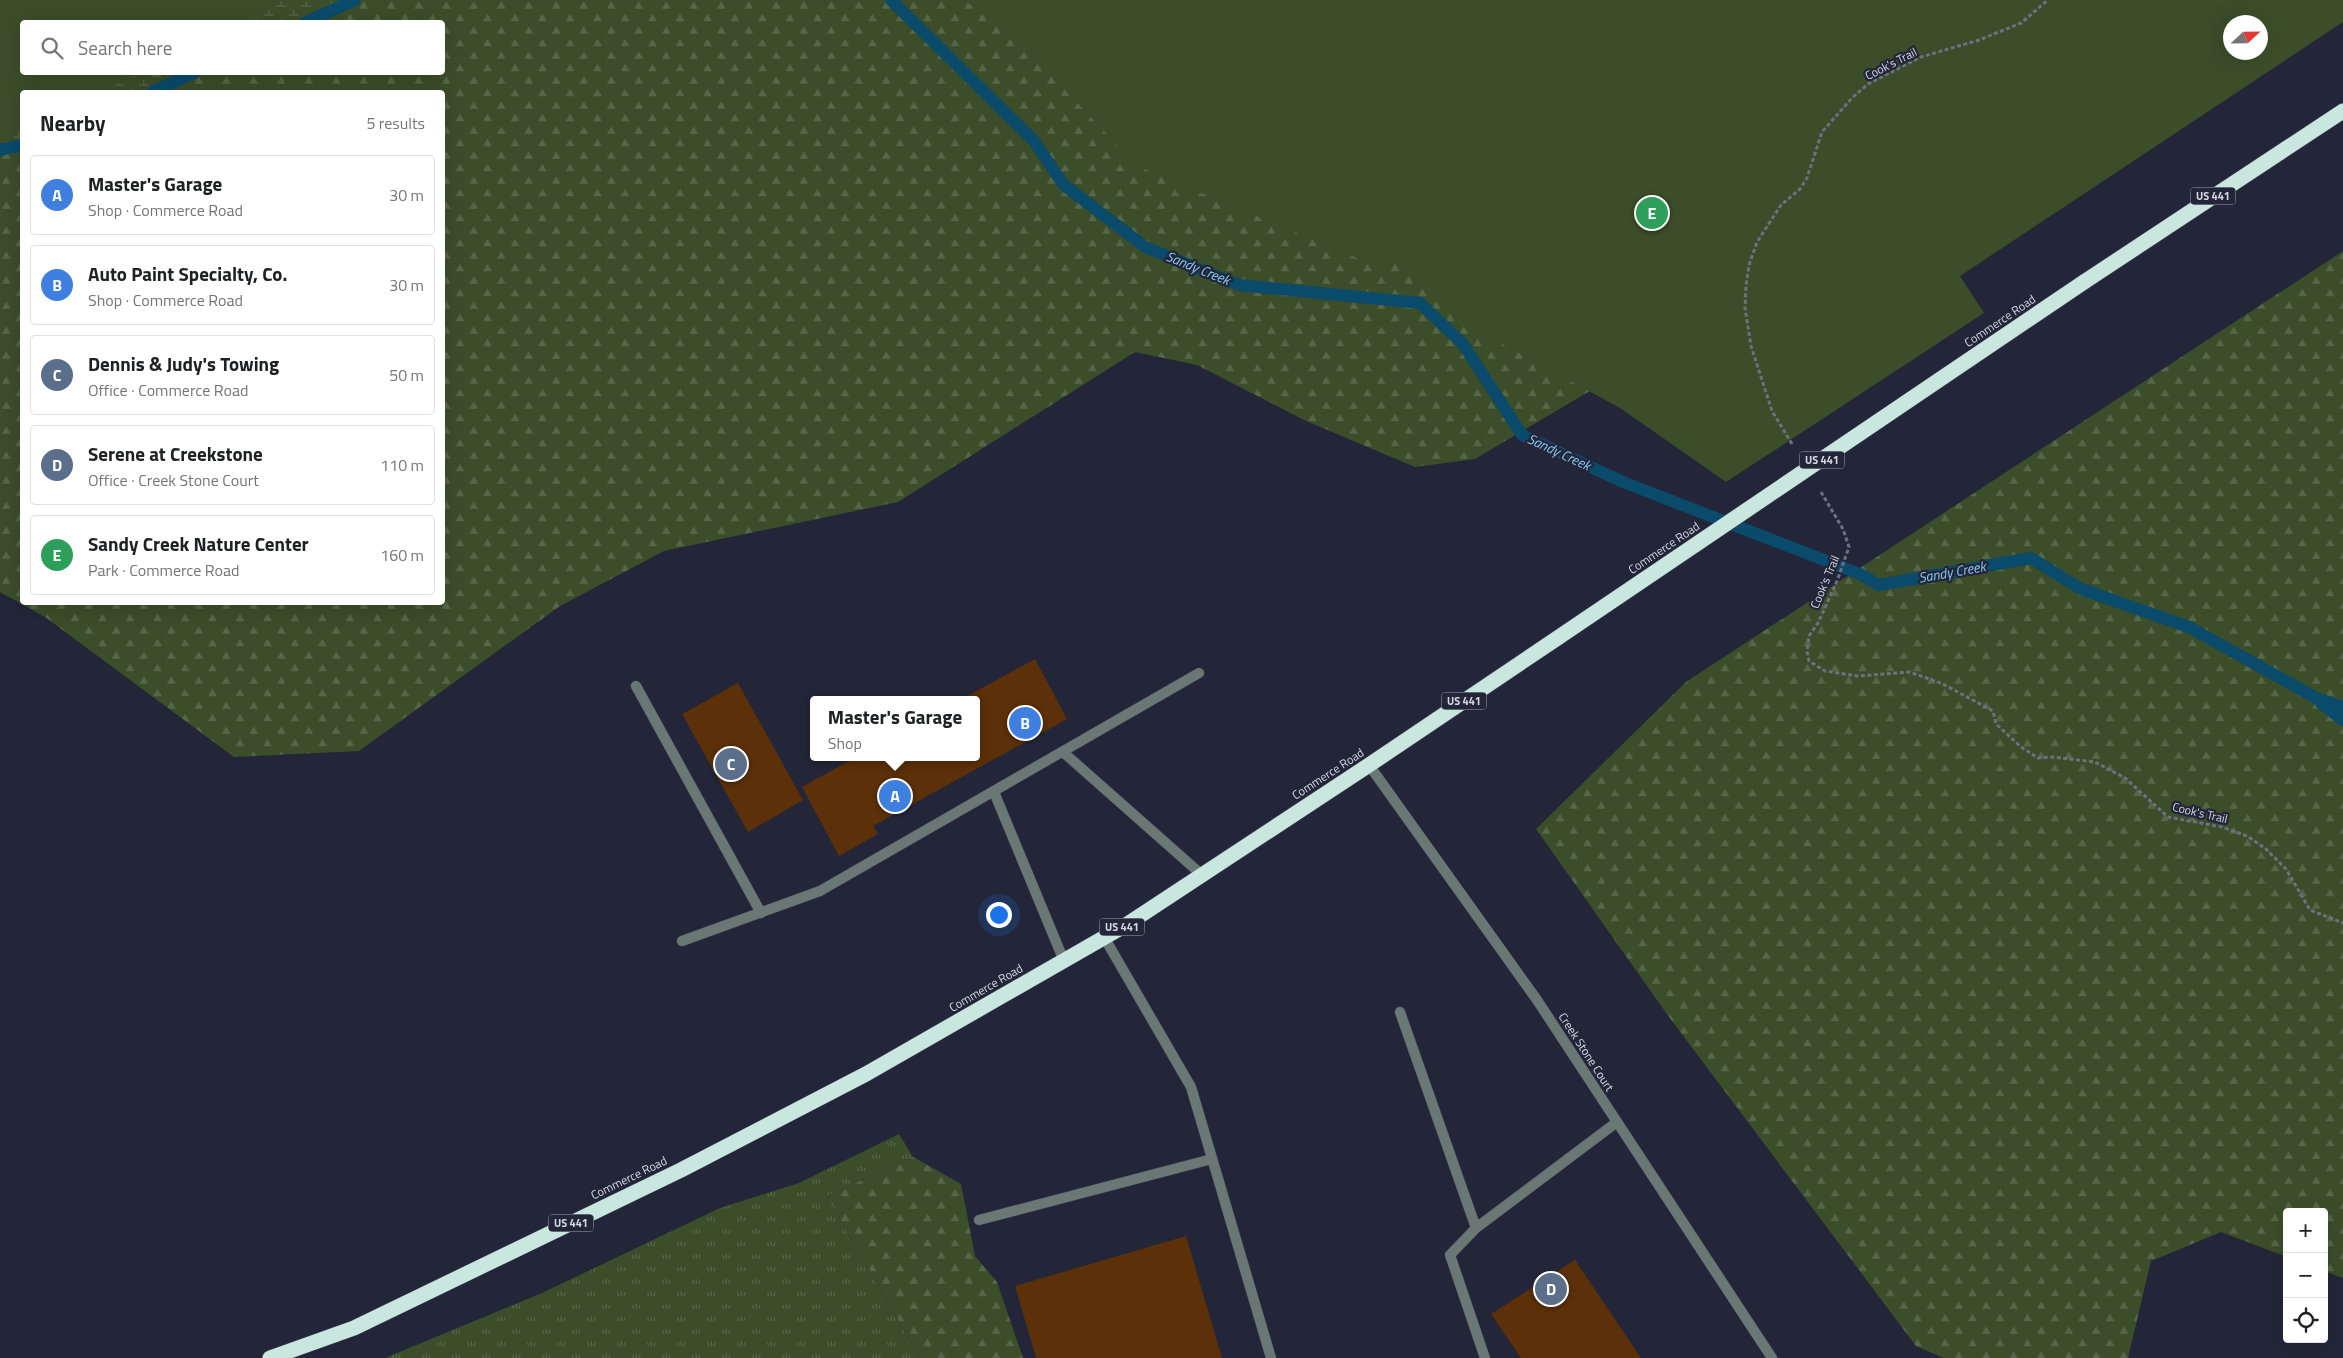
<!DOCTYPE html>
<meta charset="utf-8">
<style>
:root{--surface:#fff;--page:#f6f6f6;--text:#202124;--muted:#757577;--line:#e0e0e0;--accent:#111827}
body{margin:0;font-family:"Titillium Web",sans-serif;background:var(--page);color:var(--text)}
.controls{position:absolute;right:15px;bottom:15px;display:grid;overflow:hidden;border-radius:5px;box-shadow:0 5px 20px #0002}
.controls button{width:45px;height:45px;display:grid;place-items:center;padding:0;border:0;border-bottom:1px solid var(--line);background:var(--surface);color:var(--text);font:25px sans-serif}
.compass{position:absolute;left:2223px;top:15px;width:45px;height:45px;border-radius:50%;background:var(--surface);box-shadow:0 5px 20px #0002;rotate:68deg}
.you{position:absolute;left:998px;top:914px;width:18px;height:18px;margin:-12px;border:4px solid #fff;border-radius:50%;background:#1a73e8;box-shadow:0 0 0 8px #1a73e833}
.badge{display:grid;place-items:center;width:32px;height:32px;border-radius:50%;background:var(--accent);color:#fff;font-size:16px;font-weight:700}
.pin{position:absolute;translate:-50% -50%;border:2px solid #fff;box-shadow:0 1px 5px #0006}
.popup{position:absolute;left:810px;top:696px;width:170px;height:65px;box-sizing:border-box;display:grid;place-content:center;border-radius:5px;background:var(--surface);filter:drop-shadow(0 1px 4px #0005);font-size:16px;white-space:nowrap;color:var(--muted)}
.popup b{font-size:19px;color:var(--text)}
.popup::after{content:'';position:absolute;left:50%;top:100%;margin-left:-10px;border:10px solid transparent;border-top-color:var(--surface)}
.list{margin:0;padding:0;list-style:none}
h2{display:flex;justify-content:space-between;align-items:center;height:65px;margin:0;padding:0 20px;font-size:21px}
h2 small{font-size:16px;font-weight:400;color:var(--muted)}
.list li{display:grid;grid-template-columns:32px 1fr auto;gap:15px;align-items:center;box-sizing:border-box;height:80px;margin:0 10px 10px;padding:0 10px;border:1px solid var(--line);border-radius:5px}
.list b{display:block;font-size:19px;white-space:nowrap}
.list p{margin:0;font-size:16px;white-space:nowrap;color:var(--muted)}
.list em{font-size:16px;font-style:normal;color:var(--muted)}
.icon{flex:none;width:28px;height:28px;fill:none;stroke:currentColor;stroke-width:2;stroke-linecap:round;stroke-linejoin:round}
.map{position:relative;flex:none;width:2343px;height:1358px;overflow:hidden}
.search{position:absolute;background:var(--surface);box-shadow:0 5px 20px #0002;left:20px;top:20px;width:425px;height:55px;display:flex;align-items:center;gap:12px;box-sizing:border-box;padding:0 18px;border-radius:5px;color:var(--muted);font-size:19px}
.panel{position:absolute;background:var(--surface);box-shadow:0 5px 20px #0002;left:20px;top:90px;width:425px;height:515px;border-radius:5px}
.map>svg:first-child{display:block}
.grass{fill:url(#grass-tufts)}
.forest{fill:url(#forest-firs);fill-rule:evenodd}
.wetland{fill:url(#wetland-marsh)}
.park{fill:#3b4d29;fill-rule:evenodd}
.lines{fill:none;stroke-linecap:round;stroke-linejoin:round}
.stream{stroke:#0a4a6b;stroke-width:12}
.building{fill:#5c3008}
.lane-casing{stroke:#3f4254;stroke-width:11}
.street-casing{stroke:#3f4254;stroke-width:11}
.highway-casing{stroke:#3f4254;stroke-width:16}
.path{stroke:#6d7080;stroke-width:3;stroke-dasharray:4 2.5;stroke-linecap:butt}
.lane{stroke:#6b7774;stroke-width:10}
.street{stroke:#6b7774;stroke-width:10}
.highway{stroke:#c9e7df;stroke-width:15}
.highway-bridge-casing{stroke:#3f4254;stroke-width:16;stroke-linecap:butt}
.highway-bridge{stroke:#c9e7df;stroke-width:15}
.labels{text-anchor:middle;stroke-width:4.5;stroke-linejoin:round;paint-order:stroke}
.shield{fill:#232638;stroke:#a0a3b0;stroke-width:1}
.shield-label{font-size:11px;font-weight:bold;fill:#d5d8e4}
.street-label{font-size:12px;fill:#d5d8e4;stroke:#232638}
.water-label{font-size:14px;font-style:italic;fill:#89caf4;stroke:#232638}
</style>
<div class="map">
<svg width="2343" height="1358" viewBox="0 0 2343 1358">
<defs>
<pattern id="grass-tufts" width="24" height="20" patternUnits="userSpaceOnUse" patternTransform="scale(1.25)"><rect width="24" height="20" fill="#3b4d29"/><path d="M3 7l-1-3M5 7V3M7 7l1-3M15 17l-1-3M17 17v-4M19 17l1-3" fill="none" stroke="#566648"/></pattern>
<pattern id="forest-firs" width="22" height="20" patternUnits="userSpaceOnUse" patternTransform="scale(1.25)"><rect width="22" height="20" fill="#3b4d29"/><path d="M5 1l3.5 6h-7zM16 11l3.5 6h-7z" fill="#566648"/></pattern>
<pattern id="wetland-marsh" width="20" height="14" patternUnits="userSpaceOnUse" patternTransform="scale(1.25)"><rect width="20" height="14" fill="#3b4d29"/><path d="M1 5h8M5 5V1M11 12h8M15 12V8" fill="none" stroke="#566648"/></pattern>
</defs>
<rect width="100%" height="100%" fill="#232638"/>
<!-- grass -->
<path class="grass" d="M899 1134 913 1157 827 1196 920 1358H385L542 1293 720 1208 799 1183Z"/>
<!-- forest -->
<path class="forest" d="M0 0H2183L1713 318 1475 459 1415 467 1304 420 1197 365 1135 352 898 502 664 551 560 606 359 751 234 757 45 617 0 592ZM22 22H442V72H22ZM22 92H442V602H22Z
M2343 251V1278L2324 1271V1212H2287V1257L2221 1232 2151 1261 2128 1358H1944L1916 1346 1669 1017 1536 829 1686 682Z
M913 1157 961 1184 975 1256 997 1282 1023 1358H920L827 1196Z"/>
<!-- wetland -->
<path class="wetland" d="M0 0H355L306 22H22V72L196 73 152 92H22V145L0 150Z"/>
<!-- park -->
<path class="park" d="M0 0H276L240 22H22V72L143 73 97 92H22V125L0 135Z
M963 0H2343V22L1960 276 1984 313 1726 482 1620 408 1467 325 1405 259 1369 263 1137 166 1004 25ZM2230 22H2260V52H2230Z"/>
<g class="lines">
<!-- stream -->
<path class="stream" d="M891 0 1034 141 1063 184 1145 247 1239 285 1420 303 1463 344 1522 435 1623 482 1860 574 1879 585 2031 558 2081 589 2189 627 2316 698 2343 707
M306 22 355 0
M152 92 196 72
M0 150 22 145
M2321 703 2343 720"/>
</g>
<!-- building -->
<path class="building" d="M1035 659 1067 719 873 826 878 834 839 856 802 787 856 757H976V700H960Z
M738 683 803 800 748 832 682 714Z
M1186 1236 1222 1358H1036L1015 1286Z
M1575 1260 1641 1358H1521L1491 1314Z"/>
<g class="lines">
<defs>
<path id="lane" d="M636 686 761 913
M1063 752 1202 875
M994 792 1064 961
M1104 937 1191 1087 1271 1358
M682 941 820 891 1199 673
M1400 1012 1476 1228 1617 1122
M979 1220 1212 1159
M1476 1228 1450 1255 1485 1358"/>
<path id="street" d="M1369 765 1537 1000 1772 1358"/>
<path id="highway" d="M2084 282 2343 111
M270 1358 354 1328 681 1170 866 1074 1126 925 1369 765 1559 637"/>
</defs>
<!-- lane casing -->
<use href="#lane" class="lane-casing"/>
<!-- street casing -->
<use href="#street" class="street-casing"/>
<!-- highway casing -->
<use href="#highway" class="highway-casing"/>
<!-- path -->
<path class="path" d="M1792 444 1772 411 1751 346 1745 308 1746 286 1749 265 1757 242 1781 205 1800 189 1807 178 1822 132 1852 98 1868 84 1921 57 1979 40 2021 23 2048 0
M1821 492 1843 529 1849 547 1837 581 1818 623 1809 636 1807 651 1809 661 1825 671 1857 676 1910 672 1943 684 1993 711 1996 724 2021 747 2038 758 2052 757 2095 762 2125 778 2168 817 2222 827 2247 836 2266 849 2286 869 2310 910 2343 923"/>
<!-- lane -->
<use href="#lane" class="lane"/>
<!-- street -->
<use href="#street" class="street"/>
<!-- highway -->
<use href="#highway" class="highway"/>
<defs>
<path id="highway-bridge" d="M1559 637 2084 282"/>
</defs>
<!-- highway-bridge casing -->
<use href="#highway-bridge" class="highway-bridge-casing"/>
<!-- highway-bridge -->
<use href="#highway-bridge" class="highway-bridge"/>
</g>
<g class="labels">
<!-- shield labels -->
<g class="shield">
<rect x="2190.5" y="187.5" width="45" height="17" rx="4"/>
<rect x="1799.5" y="451.5" width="45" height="17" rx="4"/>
<rect x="1441.5" y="692.5" width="45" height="17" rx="4"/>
<rect x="1099.5" y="918.5" width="45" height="17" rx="4"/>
<rect x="548.5" y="1214.5" width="45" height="17" rx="4"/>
</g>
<g class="shield-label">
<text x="2213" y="200">US 441</text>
<text x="1822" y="464">US 441</text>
<text x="1464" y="705">US 441</text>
<text x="1122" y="931">US 441</text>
<text x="571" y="1227">US 441</text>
</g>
<!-- street labels -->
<g class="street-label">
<text transform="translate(1891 64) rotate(-27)" y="4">Cook's Trail</text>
<text transform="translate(2000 321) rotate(-34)" y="4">Commerce Road</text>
<text transform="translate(1664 548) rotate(-34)" y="4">Commerce Road</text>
<text transform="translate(1825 582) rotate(-67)" y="4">Cook's Trail</text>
<text transform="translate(1328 774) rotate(-33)" y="4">Commerce Road</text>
<text transform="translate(2200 813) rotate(13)" y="4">Cook's Trail</text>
<text transform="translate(986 988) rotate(-30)" y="4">Commerce Road</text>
<text transform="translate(1586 1052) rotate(57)" y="4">Creek Stone Court</text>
<text transform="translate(629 1178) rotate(-26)" y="4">Commerce Road</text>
</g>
<!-- water labels -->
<g class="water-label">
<text transform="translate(1198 268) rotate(22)" y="5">Sandy Creek</text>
<text transform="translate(1559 452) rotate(25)" y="5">Sandy Creek</text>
<text transform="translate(1952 572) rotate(-10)" y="5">Sandy Creek</text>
</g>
</g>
</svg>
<div class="controls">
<button>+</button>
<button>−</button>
<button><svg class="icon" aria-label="locate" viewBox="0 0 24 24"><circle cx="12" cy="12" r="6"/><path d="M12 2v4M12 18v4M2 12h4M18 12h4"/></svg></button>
</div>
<svg class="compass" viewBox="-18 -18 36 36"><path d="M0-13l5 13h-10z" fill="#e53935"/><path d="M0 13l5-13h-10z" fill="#757577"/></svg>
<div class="you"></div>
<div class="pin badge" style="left:895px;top:796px;background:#3f7fe0">A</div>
<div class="popup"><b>Master's Garage</b>Shop</div>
<div class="pin badge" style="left:1025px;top:723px;background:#3f7fe0">B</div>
<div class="pin badge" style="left:731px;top:764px;background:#5c6f8a">C</div>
<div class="pin badge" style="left:1551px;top:1289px;background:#5c6f8a">D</div>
<div class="pin badge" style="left:1652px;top:213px;background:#2e9e5b">E</div>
<div class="search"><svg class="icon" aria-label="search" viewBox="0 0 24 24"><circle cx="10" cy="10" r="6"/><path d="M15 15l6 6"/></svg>Search here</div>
<section class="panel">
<h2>Nearby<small>5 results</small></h2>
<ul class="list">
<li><span class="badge" style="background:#3f7fe0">A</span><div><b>Master's Garage</b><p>Shop · Commerce Road</p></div><em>30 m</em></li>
<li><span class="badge" style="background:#3f7fe0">B</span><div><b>Auto Paint Specialty, Co.</b><p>Shop · Commerce Road</p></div><em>30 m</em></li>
<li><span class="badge" style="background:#5c6f8a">C</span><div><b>Dennis &amp; Judy's Towing</b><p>Office · Commerce Road</p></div><em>50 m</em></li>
<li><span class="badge" style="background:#5c6f8a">D</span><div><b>Serene at Creekstone</b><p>Office · Creek Stone Court</p></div><em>110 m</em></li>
<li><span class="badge" style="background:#2e9e5b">E</span><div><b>Sandy Creek Nature Center</b><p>Park · Commerce Road</p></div><em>160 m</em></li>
</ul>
</section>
</div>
